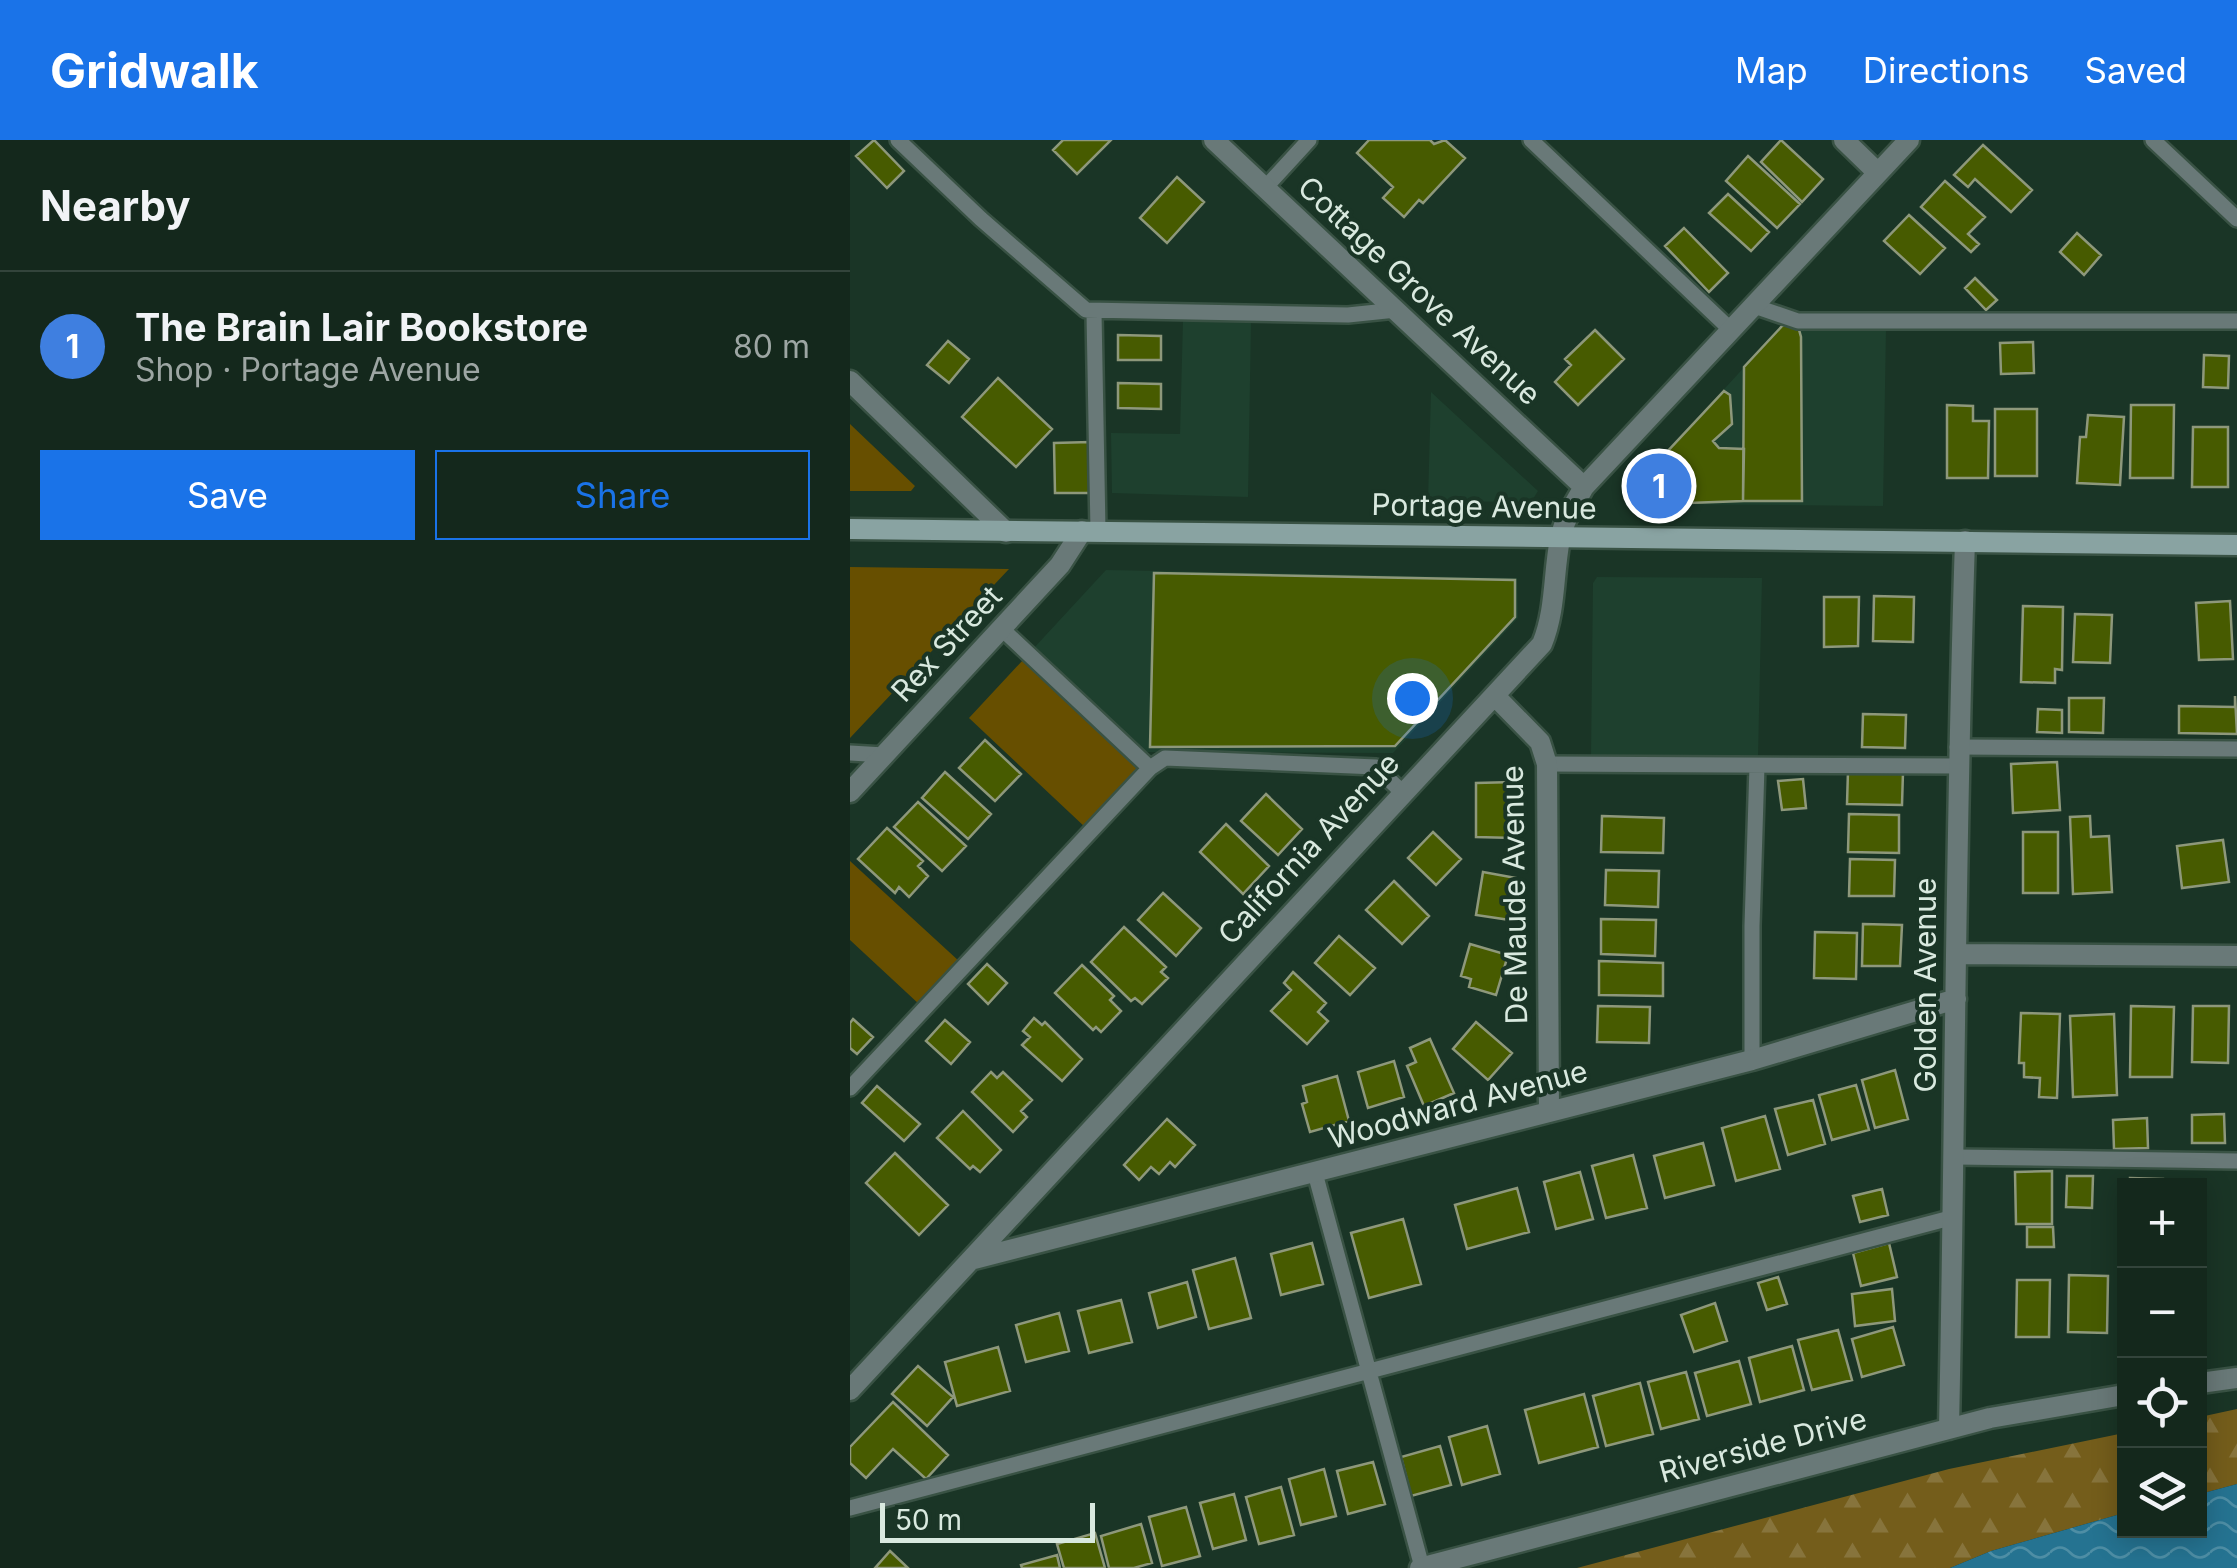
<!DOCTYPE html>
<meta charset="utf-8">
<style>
:root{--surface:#14281c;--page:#213429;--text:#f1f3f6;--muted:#9da6a3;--line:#33443b;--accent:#1a73e8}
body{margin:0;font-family:Inter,sans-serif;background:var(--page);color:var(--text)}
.controls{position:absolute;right:30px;bottom:30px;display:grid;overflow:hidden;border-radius:0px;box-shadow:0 5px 25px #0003}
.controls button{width:90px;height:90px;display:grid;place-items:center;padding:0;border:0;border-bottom:2px solid var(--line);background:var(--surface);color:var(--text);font:50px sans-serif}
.scale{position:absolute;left:30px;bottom:25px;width:215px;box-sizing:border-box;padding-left:10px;border:5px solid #d9e9df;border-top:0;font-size:28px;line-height:35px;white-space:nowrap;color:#d9e9df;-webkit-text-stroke:8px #1a3526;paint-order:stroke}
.you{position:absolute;left:562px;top:558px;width:35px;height:35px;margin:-25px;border:8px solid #fff;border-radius:50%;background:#1a73e8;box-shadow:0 0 0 15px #1a73e833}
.badge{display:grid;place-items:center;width:65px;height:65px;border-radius:50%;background:var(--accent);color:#fff;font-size:32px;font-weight:700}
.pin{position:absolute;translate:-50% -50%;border:5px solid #fff;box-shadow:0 2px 10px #0006}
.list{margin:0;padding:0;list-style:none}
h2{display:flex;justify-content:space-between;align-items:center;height:130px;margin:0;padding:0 40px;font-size:42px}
h2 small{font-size:32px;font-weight:400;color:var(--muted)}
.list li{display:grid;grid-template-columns:65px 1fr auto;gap:30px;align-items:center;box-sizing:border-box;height:150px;padding:0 40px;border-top:2px solid var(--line)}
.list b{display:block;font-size:38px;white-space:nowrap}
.list p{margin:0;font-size:32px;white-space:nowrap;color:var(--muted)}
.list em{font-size:32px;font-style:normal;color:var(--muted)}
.actions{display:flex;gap:20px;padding:30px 40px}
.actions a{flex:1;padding:22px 0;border:2px solid var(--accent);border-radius:0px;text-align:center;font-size:35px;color:var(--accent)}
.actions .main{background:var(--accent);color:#fff}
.icon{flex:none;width:55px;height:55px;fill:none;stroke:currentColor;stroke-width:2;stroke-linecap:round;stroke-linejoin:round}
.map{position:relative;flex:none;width:1387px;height:1428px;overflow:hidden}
header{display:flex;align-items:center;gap:60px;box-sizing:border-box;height:140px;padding:0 50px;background:var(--accent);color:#fff}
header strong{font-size:48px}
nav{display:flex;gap:55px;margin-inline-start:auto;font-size:35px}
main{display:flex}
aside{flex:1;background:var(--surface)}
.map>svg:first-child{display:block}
.built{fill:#1e402e}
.green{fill:#674f00}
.forest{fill:url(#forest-firs)}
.water{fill:url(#water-waves)}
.building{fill:#475b00;stroke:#8e987b;stroke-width:2.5}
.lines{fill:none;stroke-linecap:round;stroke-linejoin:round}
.service-casing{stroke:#395244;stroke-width:20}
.minor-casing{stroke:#395244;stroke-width:25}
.secondary-casing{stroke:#395244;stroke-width:25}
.service{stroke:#697978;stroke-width:15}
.minor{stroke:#697978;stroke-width:20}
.secondary{stroke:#89a3a2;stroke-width:20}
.labels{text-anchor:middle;stroke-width:8;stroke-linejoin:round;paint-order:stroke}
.street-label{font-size:30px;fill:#d9e9df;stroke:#1a3526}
</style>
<header>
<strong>Gridwalk</strong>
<nav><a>Map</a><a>Directions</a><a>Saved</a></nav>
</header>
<main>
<aside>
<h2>Nearby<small></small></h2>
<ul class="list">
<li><span class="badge" style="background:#3f7fe0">1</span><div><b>The Brain Lair Bookstore</b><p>Shop · Portage Avenue</p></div><em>80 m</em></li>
</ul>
<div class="actions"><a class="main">Save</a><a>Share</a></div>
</aside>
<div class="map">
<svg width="1387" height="1428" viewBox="0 0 1387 1428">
<defs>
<pattern id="forest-firs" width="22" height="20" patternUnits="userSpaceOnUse" patternTransform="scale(2.5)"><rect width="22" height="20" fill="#745d1b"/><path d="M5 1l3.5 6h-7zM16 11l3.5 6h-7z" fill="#87743c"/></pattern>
<pattern id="water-waves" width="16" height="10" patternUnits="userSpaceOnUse" patternTransform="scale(2.5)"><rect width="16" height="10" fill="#257391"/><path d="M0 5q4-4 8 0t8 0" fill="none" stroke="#4e8ea5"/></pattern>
</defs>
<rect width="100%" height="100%" fill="#1a3526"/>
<!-- built -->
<path class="built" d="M333 180 401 182 398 357 262 353 261 293 330 294Z
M933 185 1036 188 1033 366 810 364 787 344Z
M581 252 688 351 681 362 578 361Z
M256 430 667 438 668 478 543 613 296 612 183 509Z
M747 437 912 438 908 617 741 616 743 443Z"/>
<!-- green -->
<path class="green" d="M0 284 65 346 61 351H0Z
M0 427 159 429 0 598Z
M173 520 290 630 236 688 119 578Z
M0 721 110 822 70 865 0 800Z"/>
<!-- forest -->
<path class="forest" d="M1387 1269V1344L1350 1354V1277Z
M1274 1293V1373L1141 1411 1100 1428H727L1099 1329Z"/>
<!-- water -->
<path class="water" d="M1387 1344V1428H1100L1141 1411 1274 1373V1390H1350V1354Z"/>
<!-- building -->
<path class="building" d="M24 0 54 31 37 48 6 16Z
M213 0H261L227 34 203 10Z
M519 0H580L584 4 595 0 615 18 573 63 569 60 554 77 533 58 543 47 507 13Z
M931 0 973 39 952 62 911 22Z
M1133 5 1182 50 1161 72 1125 39 1118 47 1104 35Z
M898 16 950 64 927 88 876 41Z
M327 37 354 62 317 103 290 78Z
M1095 41 1135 77 1118 94 1129 104 1121 112 1071 67Z
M878 54 919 92 901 111 859 73Z
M1059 75 1095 108 1070 134 1034 101Z
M834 88 878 133 859 152 815 106Z
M1227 93 1251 115 1234 135 1210 112Z
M1125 138 1147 160 1136 170 1115 148Z
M933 185 948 186 951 197 952 361H893L894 227Z
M745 190 774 219 728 265 705 242 721 225 715 219Z
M268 195 311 196V220H268Z
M98 201 119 219 99 243 77 225Z
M1183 202 1184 233 1151 234 1150 203Z
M1354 215 1379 216 1378 248 1353 247Z
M148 238 202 289 166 327 112 277Z
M268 243 311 244V269L268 268Z
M874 251 880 255 882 284 863 301 869 308 894 309 893 361 810 364 787 344Z
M1097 265 1123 266V281H1139L1138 338H1097Z
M1281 265H1324L1323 338H1280Z
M1145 269H1187V336H1145Z
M1238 275 1274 277 1270 345 1227 343 1230 297H1236Z
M1343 287H1378V347H1342Z
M240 302 241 353H205L204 303Z
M304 433 665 440V477L545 606 300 607Z
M1024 456 1064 457 1063 502 1023 501Z
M974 457H1009L1008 506 974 507Z
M1380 461 1383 519 1349 520 1346 463Z
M1173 466 1213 467 1212 530 1205 529V543L1171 542Z
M1225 474 1262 475 1260 523 1223 522Z
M1385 556 1387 594 1329 593V566L1385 567Z
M1219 558H1254L1253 593 1219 592Z
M1188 569 1212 570V593L1187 592Z
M1013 574 1056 575 1055 608 1012 607Z
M135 600 171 634 145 661 109 628Z
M1207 622 1210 670 1163 673 1161 624Z
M998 631 1053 632 1052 665 997 664Z
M95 632 141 674 118 699 72 658Z
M953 639 956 668 932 670 928 641Z
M664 642V698L626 697V643Z
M416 654 452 689 428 715 391 681Z
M68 662 116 706 92 731 44 687Z
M999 674 1049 675V713L998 712Z
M752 676 814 678 813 713 751 712Z
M1240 676 1241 697 1259 696 1262 752 1223 754 1220 677Z
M376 684 419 726 393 754 350 712Z
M37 688 73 721 68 726 78 736 59 757 49 747 45 753 8 719Z
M583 692 611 719 586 745 558 718Z
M1173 692H1208V753H1173Z
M1373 700 1379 742 1332 748 1327 706Z
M1000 719 1045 720 1044 756H999Z
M756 730 809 731 808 767 755 765Z
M633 732 666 738 660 780 626 775Z
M544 741 579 776 552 804 516 770Z
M313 753 351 788 326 816 288 780Z
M751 779 806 780 805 816 751 814Z
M1013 784 1052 785 1050 826H1012Z
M274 787 316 827 311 832 318 838 292 864 285 858 281 861 241 822Z
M965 792 1007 793 1006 839 964 838Z
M489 796 525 828 500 855 465 823Z
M620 804 658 815 646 855 619 847 621 839 611 836Z
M749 821 813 823V856L749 855Z
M137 824 157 843 138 864 118 844Z
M232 825 264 856 260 860 271 871 251 892 246 887 243 890 205 853Z
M443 832 476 863 468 872 478 881 457 904 421 871 441 850 434 843Z
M748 866 800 867 799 903 747 902Z
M1281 866 1324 867 1322 937H1280Z
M1343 866H1379L1378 923 1342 922Z
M1171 873 1210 874 1207 958 1189 957 1190 938 1174 937V923H1169Z
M1264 874 1267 955 1223 957 1220 876Z
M184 878 192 885 195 882 232 919 212 941 172 905 180 897 173 891Z
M3 879 23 897 7 914 0 908V883Z
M95 880 120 902 101 924 76 901Z
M626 882 662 913 638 940 603 909Z
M580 899 604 953 574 966 557 926 566 922 560 908Z
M544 921 554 957 518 968 508 932Z
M1045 930 1058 979 1025 988 1012 940Z
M141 932 147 938 153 932 182 960 171 971 177 977 163 992 122 952Z
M487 936 499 981 460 992 452 964 457 962 453 946Z
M1006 945 1019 990 982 1000 969 955Z
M27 946 70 984 54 1001 12 963Z
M963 960 975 1004 938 1015 925 969Z
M113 971 151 1010 130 1032 123 1026 120 1029 87 998Z
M1374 974 1375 1003H1342V975Z
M915 976 930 1029 886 1041 872 988Z
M1297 978 1298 1008 1264 1009 1263 980Z
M317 979 345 1005 325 1027 320 1022 309 1034 301 1027 289 1040 274 1025Z
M853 1003 864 1045 815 1058 804 1016Z
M45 1013 98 1065 69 1095 16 1043Z
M783 1015 797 1068 756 1078 742 1026Z
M1202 1031V1084H1166L1165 1032Z
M730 1032 743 1079 706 1089 694 1042Z
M1217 1036H1243L1242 1068 1216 1067Z
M1280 1038 1313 1039V1046H1280Z
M667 1048 679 1092 617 1109 605 1065Z
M1032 1049 1038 1075 1010 1082 1003 1056Z
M553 1079 571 1144 519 1158 501 1093Z
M1177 1087H1203L1204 1107H1177Z
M462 1103 473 1144 431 1155 421 1114Z
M1039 1103 1047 1137 1011 1146 1003 1113Z
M1274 1107V1181H1270Z
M385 1118 401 1178 359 1189 343 1130Z
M1219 1135 1258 1136 1257 1193 1218 1192Z
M928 1137 937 1164 917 1170 908 1143Z
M1167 1140H1200L1199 1197H1166Z
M337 1142 346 1177 308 1188 299 1153Z
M1042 1149 1045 1181 1005 1186 1002 1154Z
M271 1160 282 1202 239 1213 228 1171Z
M865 1163 877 1201 844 1212 831 1175Z
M209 1173 219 1211 176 1222 166 1185Z
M1043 1187 1054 1225 1012 1237 1002 1199Z
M988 1190 1002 1240 962 1250 948 1200Z
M942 1206 954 1250 910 1262 899 1218Z
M148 1207 160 1251 107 1266 95 1222Z
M889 1221 901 1264 857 1276 845 1233Z
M68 1226 103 1257 77 1286 42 1254Z
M836 1232 849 1279 811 1289 798 1242Z
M790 1243 803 1294 756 1306 743 1256Z
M734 1254 748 1307 689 1323 675 1270Z
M43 1262 98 1315 76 1339 43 1309 16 1338 0 1323V1307Z
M637 1286 650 1334 612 1345 599 1297Z
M590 1306 601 1345 561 1356 551 1317Z
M523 1322 535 1364 498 1374 487 1331Z
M474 1329 486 1376 451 1385 439 1339Z
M431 1347 444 1395 409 1404 396 1357Z
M384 1354 396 1400 363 1409 350 1363Z
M336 1367 350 1416 312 1426 299 1377Z
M291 1384 302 1423 284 1428H259L251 1396Z
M245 1393 255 1428H214L207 1404Z
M40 1411 58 1428H25Z
M207 1415 210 1428H172L171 1425Z"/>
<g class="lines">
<defs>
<path id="service" d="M48 0 131 79 236 170 498 175 546 170
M681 0 881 190
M1303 0 1387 79
M415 48 459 0
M904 166 948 181H1387
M244 173 248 391
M152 489 300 628
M1107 607 1387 609
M0 613 34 615
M697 624 1107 626
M902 920V786L907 626
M0 948 300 628 315 618 526 627 552 652
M1105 1017 1387 1021
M465 1033 572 1427
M0 1368 1104 1077"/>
<path id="minor" d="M364 0 734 347
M994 0 1028 33
M0 241 156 392
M645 556 690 602 697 624 699 972
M0 652 210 425 232 391
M1107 814 1387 816
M124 1119 902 920 1106 859
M1350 1243 1387 1238
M0 1250 692 504C706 470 703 435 710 399 714 380 724 364 734 347L1059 0
M1099 1289C1105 993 1105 697 1115 401
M570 1428 1140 1278 1274 1255"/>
<path id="secondary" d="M0 389 1387 405"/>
</defs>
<!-- service casing -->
<use href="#service" class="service-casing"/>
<!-- minor casing -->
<use href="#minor" class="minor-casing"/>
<!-- secondary casing -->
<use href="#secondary" class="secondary-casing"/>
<!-- service -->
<use href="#service" class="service"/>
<!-- minor -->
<use href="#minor" class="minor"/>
<!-- secondary -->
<use href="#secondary" class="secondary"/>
</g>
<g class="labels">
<!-- street labels -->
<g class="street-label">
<text transform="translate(569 151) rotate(43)" y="10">Cottage Grove Avenue</text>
<text transform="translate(634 367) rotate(1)" y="10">Portage Avenue</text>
<text transform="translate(97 504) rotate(-47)" y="10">Rex Street</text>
<text transform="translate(459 709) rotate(-47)" y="10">California Avenue</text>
<text transform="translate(665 755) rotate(-91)" y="10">De Maude Avenue</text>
<text transform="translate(1076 845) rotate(-90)" y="10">Golden Avenue</text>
<text transform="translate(608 965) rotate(-15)" y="10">Woodward Avenue</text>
<text transform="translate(913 1306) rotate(-15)" y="10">Riverside Drive</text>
</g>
</g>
</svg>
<div class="controls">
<button>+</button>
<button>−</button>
<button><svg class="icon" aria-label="locate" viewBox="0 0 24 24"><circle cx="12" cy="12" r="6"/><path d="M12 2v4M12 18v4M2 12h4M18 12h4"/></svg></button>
<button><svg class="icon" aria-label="layers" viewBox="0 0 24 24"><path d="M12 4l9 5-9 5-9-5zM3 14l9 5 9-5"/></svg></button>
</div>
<div class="scale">50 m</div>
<div class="you"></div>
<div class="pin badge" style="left:809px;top:346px;background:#3f7fe0">1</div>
</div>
</main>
